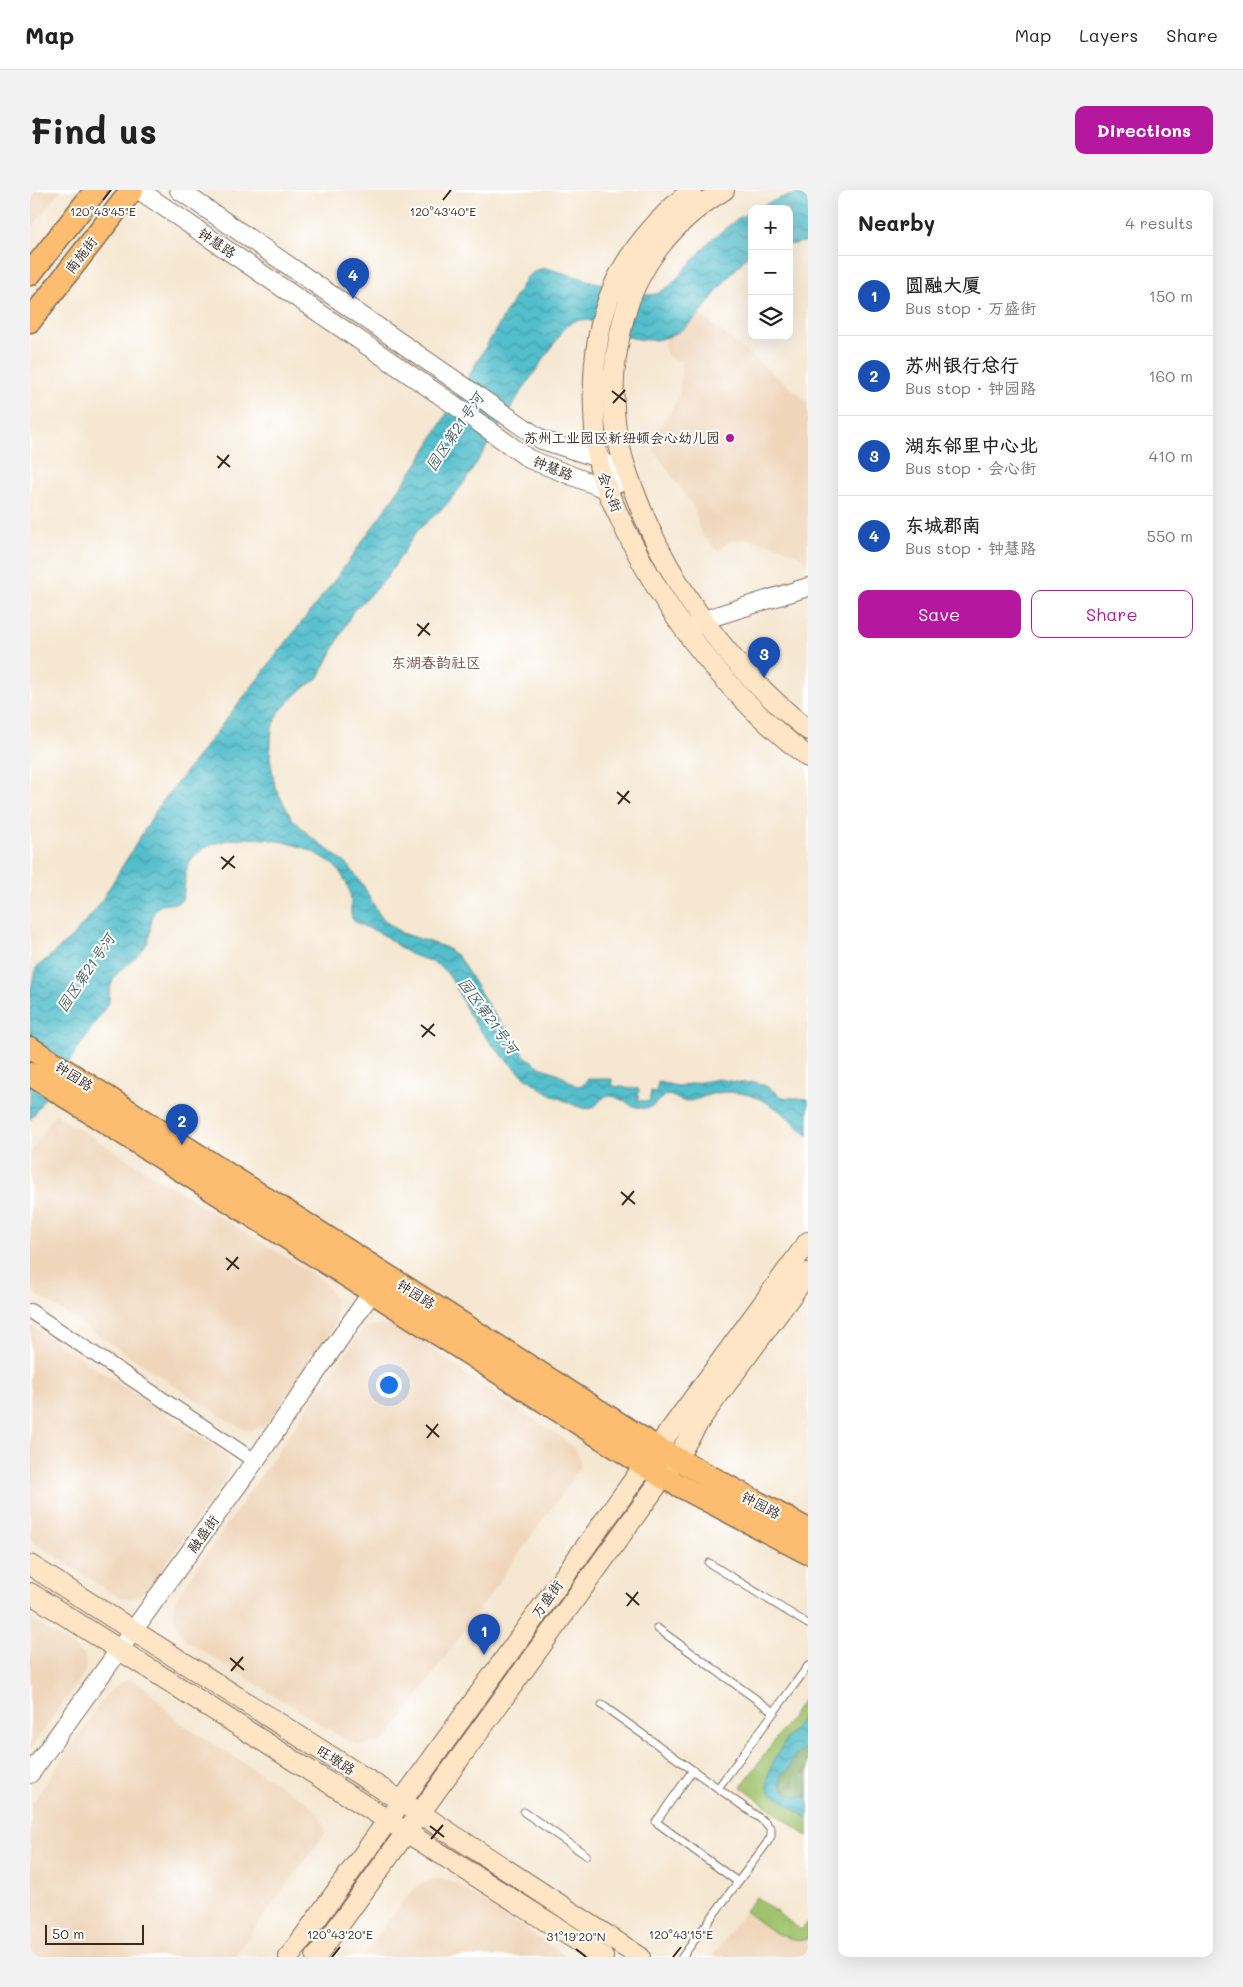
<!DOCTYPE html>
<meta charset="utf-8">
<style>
:root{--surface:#fff;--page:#f2f2f2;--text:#222;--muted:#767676;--line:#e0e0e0;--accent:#b5179e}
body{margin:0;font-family:Mali,"LXGW WenKai TC",sans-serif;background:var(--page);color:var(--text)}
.controls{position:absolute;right:15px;top:15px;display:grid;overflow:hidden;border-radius:10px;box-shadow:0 5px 20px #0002}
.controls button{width:45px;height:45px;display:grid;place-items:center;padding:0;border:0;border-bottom:1px solid var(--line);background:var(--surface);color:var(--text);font:25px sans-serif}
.scale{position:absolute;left:15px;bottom:12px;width:99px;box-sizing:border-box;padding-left:5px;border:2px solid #3b2a1e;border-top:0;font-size:14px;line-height:18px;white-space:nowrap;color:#3b2a1e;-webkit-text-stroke:4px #fff;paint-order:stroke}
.you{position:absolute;left:358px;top:1194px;width:18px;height:18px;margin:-12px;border:4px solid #fff;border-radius:50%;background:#1a73e8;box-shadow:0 0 0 8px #1a73e833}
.badge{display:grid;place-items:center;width:32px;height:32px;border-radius:50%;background:var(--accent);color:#fff;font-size:16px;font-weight:700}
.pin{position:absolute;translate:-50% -41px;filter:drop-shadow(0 1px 2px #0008)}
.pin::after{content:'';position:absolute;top:26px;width:18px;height:15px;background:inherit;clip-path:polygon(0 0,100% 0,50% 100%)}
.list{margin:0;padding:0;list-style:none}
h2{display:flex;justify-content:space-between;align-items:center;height:65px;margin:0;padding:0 20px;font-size:21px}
h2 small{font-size:16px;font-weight:400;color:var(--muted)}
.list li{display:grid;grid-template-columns:32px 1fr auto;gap:15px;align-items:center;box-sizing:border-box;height:80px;padding:0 20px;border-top:1px solid var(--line)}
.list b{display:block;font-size:19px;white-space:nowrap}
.list p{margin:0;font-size:16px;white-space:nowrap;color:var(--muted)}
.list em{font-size:16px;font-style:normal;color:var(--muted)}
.actions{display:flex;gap:10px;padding:15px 20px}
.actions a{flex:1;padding:11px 0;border:1px solid var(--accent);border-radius:10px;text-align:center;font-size:18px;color:var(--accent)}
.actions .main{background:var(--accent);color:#fff}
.icon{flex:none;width:28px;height:28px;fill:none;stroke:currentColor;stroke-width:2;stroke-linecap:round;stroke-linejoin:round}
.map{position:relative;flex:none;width:778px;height:1767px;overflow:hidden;border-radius:10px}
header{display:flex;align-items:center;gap:30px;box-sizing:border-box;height:70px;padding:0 25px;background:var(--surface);border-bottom:1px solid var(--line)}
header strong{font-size:24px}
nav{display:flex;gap:28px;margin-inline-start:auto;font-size:18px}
.intro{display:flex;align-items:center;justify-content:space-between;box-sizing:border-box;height:120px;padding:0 30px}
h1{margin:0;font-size:35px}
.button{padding:12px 22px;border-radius:10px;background:var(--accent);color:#fff;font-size:18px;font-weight:700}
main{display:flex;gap:30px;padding:0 30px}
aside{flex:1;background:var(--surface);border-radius:10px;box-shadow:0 5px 20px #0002}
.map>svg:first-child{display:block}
.built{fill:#efd6bb}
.green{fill:#9fc26c;stroke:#6d7645}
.forest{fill:url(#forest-firs);stroke:#5d693f}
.water{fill:url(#water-waves);stroke:#467475}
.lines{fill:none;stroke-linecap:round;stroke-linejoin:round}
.service-casing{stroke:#7c6c5d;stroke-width:9}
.minor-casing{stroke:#7c6c5d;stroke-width:16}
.tertiary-casing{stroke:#7c6c5d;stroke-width:20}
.secondary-casing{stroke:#7c6c5d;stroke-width:22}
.primary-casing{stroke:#7c6c5d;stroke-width:25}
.service{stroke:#fff;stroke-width:7}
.minor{stroke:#fff;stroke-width:14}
.tertiary{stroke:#fff;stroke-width:18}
.secondary{stroke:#fee5c5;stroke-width:20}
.primary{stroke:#fcbd6f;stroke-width:22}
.ticks{fill:none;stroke:#3b2a1e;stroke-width:2}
.poi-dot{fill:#b5179e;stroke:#fff;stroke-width:2}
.labels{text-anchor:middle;stroke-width:4;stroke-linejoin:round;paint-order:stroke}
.street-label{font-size:14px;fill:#3b2a1e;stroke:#fff}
.poi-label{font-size:14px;fill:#3b2a1e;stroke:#fff;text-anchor:end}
.water-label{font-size:15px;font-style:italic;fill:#435e5b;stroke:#fff}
.neighbourhood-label{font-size:15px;fill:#765040;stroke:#fff}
.ticks-label{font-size:12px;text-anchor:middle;fill:#3b2a1e;stroke:#fff;stroke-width:4;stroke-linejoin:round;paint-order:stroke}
</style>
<header>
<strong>Map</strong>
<nav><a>Map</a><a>Layers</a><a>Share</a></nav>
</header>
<div class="intro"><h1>Find us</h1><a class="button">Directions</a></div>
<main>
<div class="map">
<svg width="778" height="1767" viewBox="0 0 778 1767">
<defs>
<pattern id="forest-firs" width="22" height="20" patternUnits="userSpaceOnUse" patternTransform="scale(1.25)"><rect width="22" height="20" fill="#7fa860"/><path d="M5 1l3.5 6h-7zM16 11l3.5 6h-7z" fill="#69894f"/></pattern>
<pattern id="water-waves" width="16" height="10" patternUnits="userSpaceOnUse" patternTransform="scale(1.25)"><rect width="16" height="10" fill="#52becc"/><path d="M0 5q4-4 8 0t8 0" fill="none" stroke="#459ba5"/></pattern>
</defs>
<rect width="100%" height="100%" fill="#fff"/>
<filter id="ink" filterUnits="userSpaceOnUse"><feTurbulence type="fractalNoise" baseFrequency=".02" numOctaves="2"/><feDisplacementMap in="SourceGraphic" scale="10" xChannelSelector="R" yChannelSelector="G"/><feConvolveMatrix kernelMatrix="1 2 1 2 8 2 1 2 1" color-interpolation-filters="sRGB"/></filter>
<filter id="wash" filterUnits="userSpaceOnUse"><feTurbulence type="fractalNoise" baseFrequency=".0096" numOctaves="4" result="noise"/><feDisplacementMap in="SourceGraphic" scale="20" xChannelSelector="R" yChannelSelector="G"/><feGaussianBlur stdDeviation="1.12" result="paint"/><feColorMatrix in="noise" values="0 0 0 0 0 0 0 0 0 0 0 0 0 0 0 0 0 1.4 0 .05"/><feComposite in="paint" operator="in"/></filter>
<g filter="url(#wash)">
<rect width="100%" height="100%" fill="#f5e7d1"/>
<!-- built -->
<path class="built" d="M0 0H31L0 40Z
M670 124 778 212V373L769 366 749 356 716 348 700 351 688 361 671 344 664 318 625 262 623 249 624 244 647 211 650 200 651 171 644 170 638 166 635 159V152L638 147 650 141Z
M25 924 292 1090 299 1099 304 1108 306 1122 305 1132 297 1149 240 1230 232 1237 221 1240 213 1239 192 1227 0 1100V963Z
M0 1135 190 1260 198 1268 201 1276 197 1287 117 1401 103 1408H92L80 1402 0 1350Z
M351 1135H363L380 1141 438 1186 537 1251 546 1260 550 1271 548 1281 360 1545 350 1553 328 1555 319 1552 154 1449 144 1431 143 1420 147 1407 328 1145 339 1136Z
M0 1428 45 1458 53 1464 56 1472 55 1482 0 1559Z
M100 1489 115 1497 149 1532 276 1612 286 1621 295 1635V1643L204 1767H10L0 1760V1616L76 1505 91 1492Z
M407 1689 416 1690 426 1694 538 1767H332L373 1711 390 1694 399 1690Z
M715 1721 753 1748 770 1750 778 1749V1767H682Z"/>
<!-- green -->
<path class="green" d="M778 1504V1647L711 1597Z
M726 1707 771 1740 778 1732V1749C752 1753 735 1736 715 1721Z"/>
<!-- forest -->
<path class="forest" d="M778 1559V1605C762 1613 750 1601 750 1585L753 1581 759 1579C761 1570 768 1560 778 1559Z"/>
<!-- water -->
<path class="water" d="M778 1V51L759 55V19H725L750 8Z
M722 20C722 29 724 51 721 58 717 69 698 87 690 97 676 116 662 138 638 147 622 153 601 149 586 143 567 135 553 120 534 139L489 205 434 293 417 314 387 341 356 389 323 421 289 487 269 502 250 521 242 538 240 567 245 597 261 627 280 646 318 675 333 695 349 724 358 733 372 743 415 757 428 766 460 818 495 866 510 877 527 883 547 896 553 895 557 889H582L583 896 609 899 608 910 619 912 621 901 626 902 628 892 648 896 688 889 713 893 725 892 738 897 752 907 778 909V946C751 920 727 898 686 903 675 905 667 911 656 911 648 912 643 903 635 906 628 909 625 917 616 918 603 920 593 908 581 906 571 905 569 915 562 918 554 921 540 913 533 910 499 897 458 855 439 824 430 809 426 791 412 778 403 770 389 769 378 763 368 757 360 749 350 743 341 738 331 737 323 730 320 725 321 721 321 715 322 703 316 690 308 680 282 648 189 633 161 670 152 683 157 696 152 710 145 717 134 711 127 718 118 727 123 744 116 755 101 780 79 775 79 812L0 930V801L6 778 42 747 67 718 129 616 310 383 389 271 496 88 506 80 516 78 611 105 627 104 641 95 681 50 706 30Z
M778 1520V1559C768 1560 761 1570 759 1579 738 1588 758 1615 778 1605V1629L739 1601C729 1582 766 1535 778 1520Z"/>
</g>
<g filter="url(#ink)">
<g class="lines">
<defs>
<path id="service" d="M679 1373 778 1434
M627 1438 744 1522
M572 1515 735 1632 741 1639V1646L737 1653 652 1767
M663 1580 626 1632 708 1692
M688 1598 778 1476
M494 1622 556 1665"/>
<path id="minor" d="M0 1121 225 1271"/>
<path id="tertiary" d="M109 0 423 214 499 269 576 299 599 288
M149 0 512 250 568 268 599 288
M663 437 673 430 778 397
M0 1584 225 1271 342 1102"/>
<path id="secondary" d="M662 0C587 62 560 123 564 221 565 237 565 254 568 270 573 296 586 319 597 343 640 431 700 507 778 567
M694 0C644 30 607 75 593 131 584 166 581 204 586 240 590 263 598 287 607 309 642 399 702 480 778 540
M0 1375 371 1611 610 1767
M0 1403 573 1767
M259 1767 627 1258 778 1052
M286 1767 646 1269 672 1227 778 1083"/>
<path id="primary" d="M0 84 66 0
M0 131 102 0
M0 858 627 1258 778 1340
M0 884 633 1287 778 1363"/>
</defs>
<!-- service casing -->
<use href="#service" class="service-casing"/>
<!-- minor casing -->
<use href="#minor" class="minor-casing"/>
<!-- tertiary casing -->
<use href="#tertiary" class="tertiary-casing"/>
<!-- secondary casing -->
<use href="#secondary" class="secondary-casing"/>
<!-- primary casing -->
<use href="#primary" class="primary-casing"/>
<!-- service -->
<use href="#service" class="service"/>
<!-- minor -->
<use href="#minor" class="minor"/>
<!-- tertiary -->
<use href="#tertiary" class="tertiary"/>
<!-- secondary -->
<use href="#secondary" class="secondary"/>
<!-- primary -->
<use href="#primary" class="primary"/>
</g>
</g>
<!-- ticks -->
<path class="ticks" d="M73 10 81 0M413 10 421 0M582 201 596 212M583 213 595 200M187 266 200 277M188 278 199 265M387 434 400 445M388 446 399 433M587 602 600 613M588 614 599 601M191 667 205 678M192 679 204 666M391 835 405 846M392 847 404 834M591 1002 605 1014M592 1015 604 1001M196 1068 209 1079M197 1080 208 1067M396 1235 409 1247M397 1248 408 1234M596 1403 609 1415M597 1416 608 1402M200 1468 214 1480M201 1481 213 1467M400 1636 414 1647M401 1649 413 1635M546 1759 556 1767M302 1767 310 1757M643 1767 651 1757"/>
<!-- markers -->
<circle class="poi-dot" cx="700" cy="248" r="5"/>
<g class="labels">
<!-- street labels -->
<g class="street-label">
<text transform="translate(187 53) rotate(34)" y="5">钟慧路</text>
<text transform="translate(51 65) rotate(-52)" y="5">南施街</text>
<text transform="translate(523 278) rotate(22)" y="5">钟慧路</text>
<text transform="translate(580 302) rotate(69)" y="5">会心街</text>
<text transform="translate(44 886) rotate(33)" y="5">钟园路</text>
<text transform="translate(386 1104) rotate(33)" y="5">钟园路</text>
<text transform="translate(731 1315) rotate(28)" y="5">钟园路</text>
<text transform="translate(173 1344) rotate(-54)" y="5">融盛街</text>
<text transform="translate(517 1409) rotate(-54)" y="5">万盛街</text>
<text transform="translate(306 1570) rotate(32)" y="5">旺墩路</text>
</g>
<!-- poi labels -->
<g class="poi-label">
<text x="690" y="253">苏州工业园区新纽顿会心幼儿园</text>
</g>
<!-- water labels -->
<g class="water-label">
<text transform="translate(425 242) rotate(-56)" y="5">园区第21号河</text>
<text transform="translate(56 783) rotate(-56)" y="5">园区第21号河</text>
<text transform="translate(458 826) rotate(54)" y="5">园区第21号河</text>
</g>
<!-- neighbourhood labels -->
<g class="neighbourhood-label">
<text x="406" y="478">东湖春韵社区</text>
</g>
</g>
<g class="ticks-label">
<text x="73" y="26">120°43'45"E</text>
<text x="413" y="26">120°43'40"E</text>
<text x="310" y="1749">120°43'20"E</text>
<text x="651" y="1749">120°43'15"E</text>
<text x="546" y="1751">31°19'20"N</text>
</g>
</svg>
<div class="controls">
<button>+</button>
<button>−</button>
<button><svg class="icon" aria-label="layers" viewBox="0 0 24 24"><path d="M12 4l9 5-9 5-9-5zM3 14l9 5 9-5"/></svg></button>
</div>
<div class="scale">50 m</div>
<div class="you"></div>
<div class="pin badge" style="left:454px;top:1465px;background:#1a4fb4">1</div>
<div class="pin badge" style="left:152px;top:955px;background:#1a4fb4">2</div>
<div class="pin badge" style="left:734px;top:488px;background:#1a4fb4">3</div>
<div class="pin badge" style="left:323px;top:109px;background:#1a4fb4">4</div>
</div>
<aside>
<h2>Nearby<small>4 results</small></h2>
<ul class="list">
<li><span class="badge" style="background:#1a4fb4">1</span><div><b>圆融大厦</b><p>Bus stop · 万盛街</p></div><em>150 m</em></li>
<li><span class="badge" style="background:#1a4fb4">2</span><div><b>苏州银行总行</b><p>Bus stop · 钟园路</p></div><em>160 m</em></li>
<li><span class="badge" style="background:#1a4fb4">3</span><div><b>湖东邻里中心北</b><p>Bus stop · 会心街</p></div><em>410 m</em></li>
<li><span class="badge" style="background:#1a4fb4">4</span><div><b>东城郡南</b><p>Bus stop · 钟慧路</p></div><em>550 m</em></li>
</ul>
<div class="actions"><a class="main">Save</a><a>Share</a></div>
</aside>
</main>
